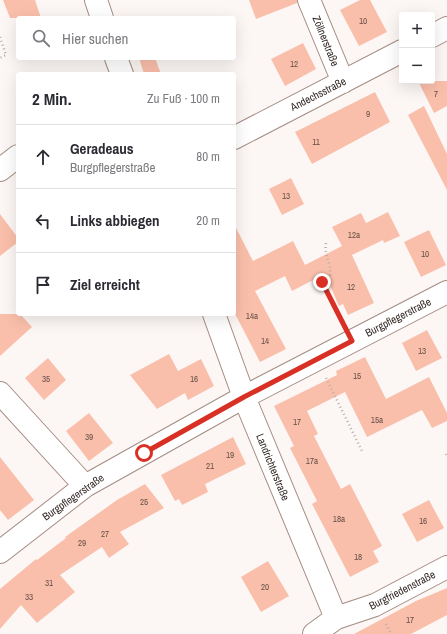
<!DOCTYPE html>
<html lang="de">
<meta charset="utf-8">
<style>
:root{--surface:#fff;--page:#f2f2f3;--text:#2b2b33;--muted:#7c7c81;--line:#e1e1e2}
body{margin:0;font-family:"Archivo Narrow",sans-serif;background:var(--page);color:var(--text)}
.controls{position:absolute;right:12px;top:12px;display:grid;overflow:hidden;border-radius:4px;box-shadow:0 4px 16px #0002}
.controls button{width:36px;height:36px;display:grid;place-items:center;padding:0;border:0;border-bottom:1px solid var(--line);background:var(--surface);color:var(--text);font:20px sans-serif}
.stop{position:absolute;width:12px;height:12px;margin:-9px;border:3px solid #d93025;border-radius:50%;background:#fff}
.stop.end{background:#d93025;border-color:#fff;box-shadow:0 1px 4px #0008}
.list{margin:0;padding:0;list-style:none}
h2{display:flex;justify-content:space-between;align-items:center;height:52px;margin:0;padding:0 16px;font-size:17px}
h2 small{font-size:13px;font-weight:400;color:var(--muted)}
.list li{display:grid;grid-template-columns:26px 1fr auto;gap:12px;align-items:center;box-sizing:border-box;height:64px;padding:0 16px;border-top:1px solid var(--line)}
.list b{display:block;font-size:15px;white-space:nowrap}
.list p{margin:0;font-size:13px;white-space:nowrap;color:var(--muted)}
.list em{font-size:13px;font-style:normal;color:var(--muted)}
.icon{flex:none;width:22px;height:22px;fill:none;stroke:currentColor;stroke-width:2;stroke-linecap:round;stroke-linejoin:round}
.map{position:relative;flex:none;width:447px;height:634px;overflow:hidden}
.search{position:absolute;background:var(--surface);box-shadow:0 4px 16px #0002;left:16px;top:16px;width:220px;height:44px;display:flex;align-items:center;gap:10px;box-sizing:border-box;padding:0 14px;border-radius:4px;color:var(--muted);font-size:15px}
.panel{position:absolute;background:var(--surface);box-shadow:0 4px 16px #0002;left:16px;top:72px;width:220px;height:244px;border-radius:4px}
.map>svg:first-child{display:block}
.building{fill:#fabfab}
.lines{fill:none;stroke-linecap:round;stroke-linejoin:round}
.minor-casing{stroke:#a58c83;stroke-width:24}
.path{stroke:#b4adaa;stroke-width:2.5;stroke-dasharray:1 3;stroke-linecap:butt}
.minor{stroke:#fff;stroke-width:22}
.route{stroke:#d93025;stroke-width:5}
.labels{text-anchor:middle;stroke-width:3.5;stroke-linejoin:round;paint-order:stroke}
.number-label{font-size:9px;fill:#665048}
.street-label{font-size:11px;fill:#352b27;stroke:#fff}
</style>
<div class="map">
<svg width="447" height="634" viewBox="0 0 447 634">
<rect width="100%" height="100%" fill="#fcf7f5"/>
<!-- building -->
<path class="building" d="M3 0H35L41 18H10Z
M249 0H297V3L256 19Z
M360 0H370L387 32 359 46 340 10Z
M303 43 316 69 285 86 271 59Z
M139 58H155L161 74H144Z
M418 81H447V106L434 113Z
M375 92 390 122 312 164 295 132Z
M424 106 447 154V190L408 115Z
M291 178 304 204 282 215 269 189Z
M388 212 400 236 384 243 383 240 352 255 374 303 348 315 343 304 339 306 325 274 292 291 285 276 255 291 286 349 260 362 234 312V224L253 261 293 241 305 265 342 246 332 227 361 213 366 223Z
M0 214 18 238V242L0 256Z
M429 230 446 265 421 277 404 242Z
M0 314H20L32 327 0 356Z
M427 330 442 358 416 371 402 343Z
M169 354 178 371 201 359 214 386 188 400 185 393 157 409 130 375Z
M365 357 386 399 429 377 447 413V421L432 428 422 410 367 437 345 392 307 411 318 434 314 436 341 489 350 484 382 546 373 551 379 562 350 577 312 504 317 501 290 448 294 446 274 406 337 375 336 371Z
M48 358 66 380 44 400 25 378Z
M89 413 113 443 89 461 66 431Z
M233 437 246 464 205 484 208 492 182 505 179 499 175 501 161 475Z
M0 457 34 500 8 520 0 510Z
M145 484 164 508 120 532 129 544 109 558 102 547 60 575 75 592 37 623 21 605 0 629V589L36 559 37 560 66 538 65 537 117 500Z
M429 500 444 528 417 542 402 514Z
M268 561 289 596 261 612 241 577Z
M447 588V615L411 634H354L416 601Z"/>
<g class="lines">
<defs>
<path id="minor" d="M96 0 102 18
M309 0 343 82
M432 36 447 28
M116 58 122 74
M234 138 402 51
M0 170 18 156
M214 314 244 397 336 618
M0 393 85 486
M0 552 85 486 244 397 447 292
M314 634 336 618 375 605 447 567"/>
</defs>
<!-- minor casing -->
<use href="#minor" class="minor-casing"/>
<!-- path -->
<path class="path" d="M0 37 6 55 0 58
M326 243C324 258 331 260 330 275L322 281 343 323
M326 378 362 451
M446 454 447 456
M386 624 391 634"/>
<!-- minor -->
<use href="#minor" class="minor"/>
</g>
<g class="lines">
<!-- route -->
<path class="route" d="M144 453 244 397 352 341 322 282"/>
</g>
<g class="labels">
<!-- number labels -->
<g class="number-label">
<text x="363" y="24">10</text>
<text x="294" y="67">12</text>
<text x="436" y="97">7</text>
<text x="368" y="117">9</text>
<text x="316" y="145">11</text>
<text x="286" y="199">13</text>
<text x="354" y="238">12a</text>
<text x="425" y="257">10</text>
<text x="351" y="290">12</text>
<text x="252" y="319">14a</text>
<text x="265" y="344">14</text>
<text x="422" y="354">13</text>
<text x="357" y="379">15</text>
<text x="46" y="382">35</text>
<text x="194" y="382">16</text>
<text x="377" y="423">15a</text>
<text x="297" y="425">17</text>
<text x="89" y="440">39</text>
<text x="230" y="458">19</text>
<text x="312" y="464">17a</text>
<text x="210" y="469">21</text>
<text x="144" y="505">25</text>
<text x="339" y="522">18a</text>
<text x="423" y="524">16</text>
<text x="105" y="537">27</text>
<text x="82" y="546">29</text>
<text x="358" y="560">18</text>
<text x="49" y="586">31</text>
<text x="265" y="590">20</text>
<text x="29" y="600">33</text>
<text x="410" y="623">17</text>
</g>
<!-- street labels -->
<g class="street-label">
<text transform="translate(326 41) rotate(68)" y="4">Zöllnerstraße</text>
<text transform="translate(318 94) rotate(-27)" y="4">Andechsstraße</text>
<text transform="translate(398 317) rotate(-27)" y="4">Burgpflegerstraße</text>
<text transform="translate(273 467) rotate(68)" y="4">Landrichterstraße</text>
<text transform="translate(73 497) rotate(-35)" y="4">Burgpflegerstraße</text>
<text transform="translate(402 590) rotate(-27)" y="4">Burgfriedenstraße</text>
</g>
</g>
</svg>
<div class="controls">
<button>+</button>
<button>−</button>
</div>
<div class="stop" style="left:144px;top:453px"></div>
<div class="stop end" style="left:322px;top:282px"></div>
<div class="search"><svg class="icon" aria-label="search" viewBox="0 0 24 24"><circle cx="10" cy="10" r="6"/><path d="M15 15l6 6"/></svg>Hier suchen</div>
<section class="panel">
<h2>2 Min.<small>Zu Fuß · 100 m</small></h2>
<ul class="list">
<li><svg class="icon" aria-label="ahead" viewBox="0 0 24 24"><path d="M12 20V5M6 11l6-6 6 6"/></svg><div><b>Geradeaus</b><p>Burgpflegerstraße</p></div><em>80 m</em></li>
<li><svg class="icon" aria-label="left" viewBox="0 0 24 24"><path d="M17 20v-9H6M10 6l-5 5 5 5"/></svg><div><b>Links abbiegen</b></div><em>20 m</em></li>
<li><svg class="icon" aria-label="arrive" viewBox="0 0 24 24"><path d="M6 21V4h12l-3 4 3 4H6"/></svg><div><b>Ziel erreicht</b></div></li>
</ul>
</section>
</div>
